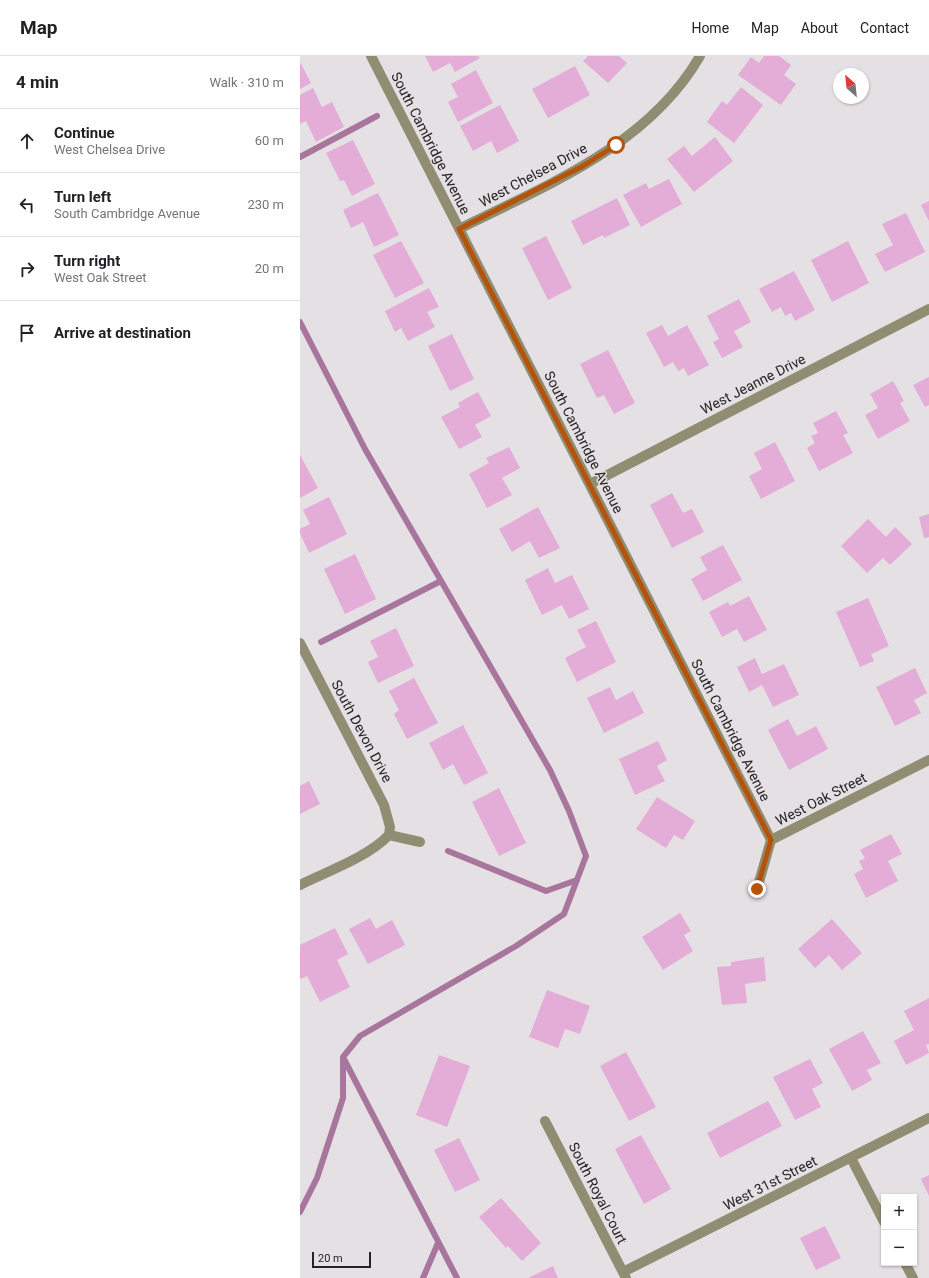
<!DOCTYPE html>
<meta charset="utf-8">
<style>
:root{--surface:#fff;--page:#f2f2f2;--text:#202124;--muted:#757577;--line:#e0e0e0}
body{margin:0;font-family:Roboto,sans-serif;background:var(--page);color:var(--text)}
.controls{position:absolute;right:12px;bottom:12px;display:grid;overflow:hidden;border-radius:0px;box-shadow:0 1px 3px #0004}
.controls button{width:36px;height:36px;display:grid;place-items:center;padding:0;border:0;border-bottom:1px solid var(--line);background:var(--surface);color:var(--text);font:20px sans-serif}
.compass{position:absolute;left:533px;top:12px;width:36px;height:36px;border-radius:50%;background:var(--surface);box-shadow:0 1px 3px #0004;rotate:333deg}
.scale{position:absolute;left:12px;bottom:10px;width:59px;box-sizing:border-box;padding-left:4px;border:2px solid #252324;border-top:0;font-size:11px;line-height:14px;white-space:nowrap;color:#252324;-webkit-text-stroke:3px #e4e0e3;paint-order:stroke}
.stop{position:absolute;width:12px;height:12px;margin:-9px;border:3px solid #b45309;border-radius:50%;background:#fff}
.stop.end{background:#b45309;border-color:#fff;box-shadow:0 1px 4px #0008}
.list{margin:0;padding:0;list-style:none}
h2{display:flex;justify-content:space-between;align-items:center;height:52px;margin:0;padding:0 16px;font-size:17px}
h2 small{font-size:13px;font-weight:400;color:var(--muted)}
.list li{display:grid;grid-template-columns:26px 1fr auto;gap:12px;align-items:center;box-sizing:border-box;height:64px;padding:0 16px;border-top:1px solid var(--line)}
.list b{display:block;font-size:15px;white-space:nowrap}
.list p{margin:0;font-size:13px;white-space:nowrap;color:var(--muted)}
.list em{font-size:13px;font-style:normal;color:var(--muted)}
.icon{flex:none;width:22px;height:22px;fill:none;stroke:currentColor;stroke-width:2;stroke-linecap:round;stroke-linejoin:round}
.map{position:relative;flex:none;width:629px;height:1222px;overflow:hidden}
header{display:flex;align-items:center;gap:24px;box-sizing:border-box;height:56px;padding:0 20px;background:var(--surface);border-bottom:1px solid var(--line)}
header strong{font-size:19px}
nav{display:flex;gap:22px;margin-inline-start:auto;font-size:14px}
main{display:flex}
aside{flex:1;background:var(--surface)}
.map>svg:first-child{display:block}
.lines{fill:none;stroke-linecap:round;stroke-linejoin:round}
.stream{stroke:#a8759d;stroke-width:6}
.building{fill:#e4add8}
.minor{stroke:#908d72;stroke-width:10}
.route{stroke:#b45309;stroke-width:5}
.labels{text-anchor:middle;stroke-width:3;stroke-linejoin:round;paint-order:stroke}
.street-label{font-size:14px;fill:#252324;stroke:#e4e0e3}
</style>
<header>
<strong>Map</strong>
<nav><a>Home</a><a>Map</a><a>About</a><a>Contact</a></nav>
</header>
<main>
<aside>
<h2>4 min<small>Walk · 310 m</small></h2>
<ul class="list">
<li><svg class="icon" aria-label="ahead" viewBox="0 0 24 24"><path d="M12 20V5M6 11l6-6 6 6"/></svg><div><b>Continue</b><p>West Chelsea Drive</p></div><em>60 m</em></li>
<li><svg class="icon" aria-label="left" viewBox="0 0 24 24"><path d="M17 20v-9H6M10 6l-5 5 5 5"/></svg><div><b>Turn left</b><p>South Cambridge Avenue</p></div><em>230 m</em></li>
<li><svg class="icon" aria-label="right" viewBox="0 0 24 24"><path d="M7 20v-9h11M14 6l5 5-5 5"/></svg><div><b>Turn right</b><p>West Oak Street</p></div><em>20 m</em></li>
<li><svg class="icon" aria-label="arrive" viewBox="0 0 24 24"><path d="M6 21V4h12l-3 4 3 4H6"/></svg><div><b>Arrive at destination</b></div></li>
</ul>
</aside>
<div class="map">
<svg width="629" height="1222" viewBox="0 0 629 1222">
<rect width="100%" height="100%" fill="#e4e0e3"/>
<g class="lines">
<!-- stream -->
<path class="stream" d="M0 101 77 60
M0 266 65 393 250 714 269 755 286 800 264 858 216 890 60 980 43 1001V1042L17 1122 0 1156
M21 586 141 525
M148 795 246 835 277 824
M44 1003 157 1222
M123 1222 138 1187"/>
</g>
<!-- building -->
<path class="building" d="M125 0H178L180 2 155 16 150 7 133 16Z
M288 0H319L327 7 308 27 283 5Z
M464 0H479L491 9 484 19 496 28 481 49 438 19 451 1 459 7Z
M0 6 11 27 0 33Z
M275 10 290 39 248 62 232 33Z
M176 14 193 47 158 66 148 46 158 41 151 28Z
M441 31 463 49 434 87 407 66 422 45 427 49Z
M13 32 22 51 32 46 44 71 16 86 6 65 0 68V39Z
M200 49 219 85 197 97 191 85 173 95 160 70Z
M415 81 433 105 394 136 367 103 384 90 392 100Z
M53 84 75 128 52 140 44 124 40 125 26 97Z
M369 123 382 148 341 171 323 139 346 127 349 133Z
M78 137 99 179 74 191 63 166 51 172 43 154Z
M317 142 330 169 304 182 303 179 283 189 271 165Z
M629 145V165L621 149Z
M606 157 625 196 585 216 575 198 593 189 582 168Z
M246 180 272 232 248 244 222 192Z
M101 185 124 227 95 242 73 199Z
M548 185 569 227 532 246 511 204Z
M494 215 515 254 495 265 491 257 485 260 481 251 472 256 459 233Z
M129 232 139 251 127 256 135 271 108 285 101 272 95 276 85 255Z
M439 243 451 266 434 275 443 291 422 302 413 286 419 283 407 260Z
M362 269 368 280 387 269 409 309 388 320 384 312 378 315 373 306 364 311 346 277Z
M152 278 174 323 150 335 128 290Z
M308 294 335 347 314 358 304 339 297 342 280 308Z
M629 321V349L625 351 613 329Z
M593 325 604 345 600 347 610 365 578 383 565 359 578 352 570 338Z
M178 336 191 360 175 369 182 381 159 393 141 361 160 351 158 347Z
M536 355 548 377 543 379 553 397 519 415 507 392 515 387 511 380 518 377 513 367Z
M475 386 495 425 461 443 449 420 462 413 454 397Z
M209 391 220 412 202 422 212 439 187 452 169 418 189 407 186 402Z
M0 399 18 432 0 442Z
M372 437 383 457 392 453 404 476 372 492 350 449Z
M29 441 47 478 9 497 0 477V473L10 468 3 454Z
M238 451 260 492 239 502 230 485 212 496 199 473Z
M629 458V481L624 482 619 461Z
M568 463 586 481 595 471 612 488 590 509 583 502 567 517 541 490Z
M423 489 442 524 403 545 391 523 407 514 400 501Z
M55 498 76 543 45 558 24 513Z
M248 512 255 527 272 519 289 553 269 563 262 549 242 559 225 524Z
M449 540 467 574 444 586 437 573 422 581 409 556 428 546 430 550Z
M568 542 589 590 571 598 574 605 560 611 536 556Z
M296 565 316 606 277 626 265 602 286 591 277 574Z
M96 572 114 610 78 627 68 606 78 601 70 585Z
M455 602 462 618 484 608 499 639 473 651 462 629 449 636 437 611Z
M615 612 627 637 614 644 621 657 595 670 576 631Z
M114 622 138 667 107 683 94 658 99 654 89 635Z
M310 631 316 644 333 635 344 657 304 677 287 642Z
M488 663 497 680 516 670 528 693 489 714 468 674Z
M163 669 188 717 164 729 153 708 143 714 129 687Z
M358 685 367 704 357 710 365 725 335 739 319 703Z
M9 725 20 748 0 758V730Z
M199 732 226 787 199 800 172 746Z
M357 741 395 765 383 784 374 779 366 792 336 773Z
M591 778 602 798 588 805 598 825 566 842 554 818 563 813 559 805 565 802 560 794Z
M380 857 391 875 384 879 393 895 363 914 342 881Z
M70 862 76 873 92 864 105 889 68 908 49 873Z
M532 863 562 897 542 914 529 899 515 912 498 893Z
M35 872 48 898 37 904 50 931 20 946 7 920 0 923V889Z
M464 901 466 925 445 928 447 947 422 949 417 911 431 910V906Z
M247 934 290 950 280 978 265 973 258 992 229 981Z
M629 942V988L626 989 629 997 606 1009 594 985 614 974 604 955Z
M563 975 581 1007 567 1014 572 1024 552 1035 529 993Z
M326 996 356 1051 329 1065 300 1010Z
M139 999 170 1010 147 1071 116 1059Z
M510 1003 523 1027 512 1033 521 1051 495 1064 473 1021Z
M468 1045 482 1070 420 1102 407 1077Z
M341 1079 371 1133 344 1148 315 1093Z
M159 1082 180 1124 155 1136 134 1094Z
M629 1119V1140L621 1123Z
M201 1142 241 1187 222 1205 208 1190 206 1192 179 1161Z
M525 1170 541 1202 516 1214 500 1182Z
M253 1210 258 1222H228Z"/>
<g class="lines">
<!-- minor -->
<path class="minor" d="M71 0 471 784
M159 173C247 129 349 89 400 0
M290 428 629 253
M0 587 84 749 90 771 89 779
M89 779 120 786
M0 829C28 815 68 801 89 779
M457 833 471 784 629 704
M245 1065 326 1222
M551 1102 584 1166
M605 1207 613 1222
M323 1216 629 1062"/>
</g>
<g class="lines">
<!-- route -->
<path class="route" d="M316 89 283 110 159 173 471 784 457 833"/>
</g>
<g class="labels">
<!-- street labels -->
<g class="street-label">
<text transform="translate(131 87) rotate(63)" y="5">South Cambridge Avenue</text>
<text transform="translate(233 119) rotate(-28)" y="5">West Chelsea Drive</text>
<text transform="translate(453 328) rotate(-27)" y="5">West Jeanne Drive</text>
<text transform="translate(284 386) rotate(63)" y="5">South Cambridge Avenue</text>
<text transform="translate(431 674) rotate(63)" y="5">South Cambridge Avenue</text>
<text transform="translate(62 675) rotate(62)" y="5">South Devon Drive</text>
<text transform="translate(521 743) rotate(-27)" y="5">West Oak Street</text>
<text transform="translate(470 1127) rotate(-27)" y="5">West 31st Street</text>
<text transform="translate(298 1137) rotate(63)" y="5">South Royal Court</text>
</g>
</g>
</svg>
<div class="controls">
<button>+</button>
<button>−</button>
</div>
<svg class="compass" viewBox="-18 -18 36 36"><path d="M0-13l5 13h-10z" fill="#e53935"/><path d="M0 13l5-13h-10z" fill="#757577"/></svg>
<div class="scale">20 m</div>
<div class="stop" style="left:316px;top:89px"></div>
<div class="stop end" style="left:457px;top:833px"></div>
</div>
</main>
